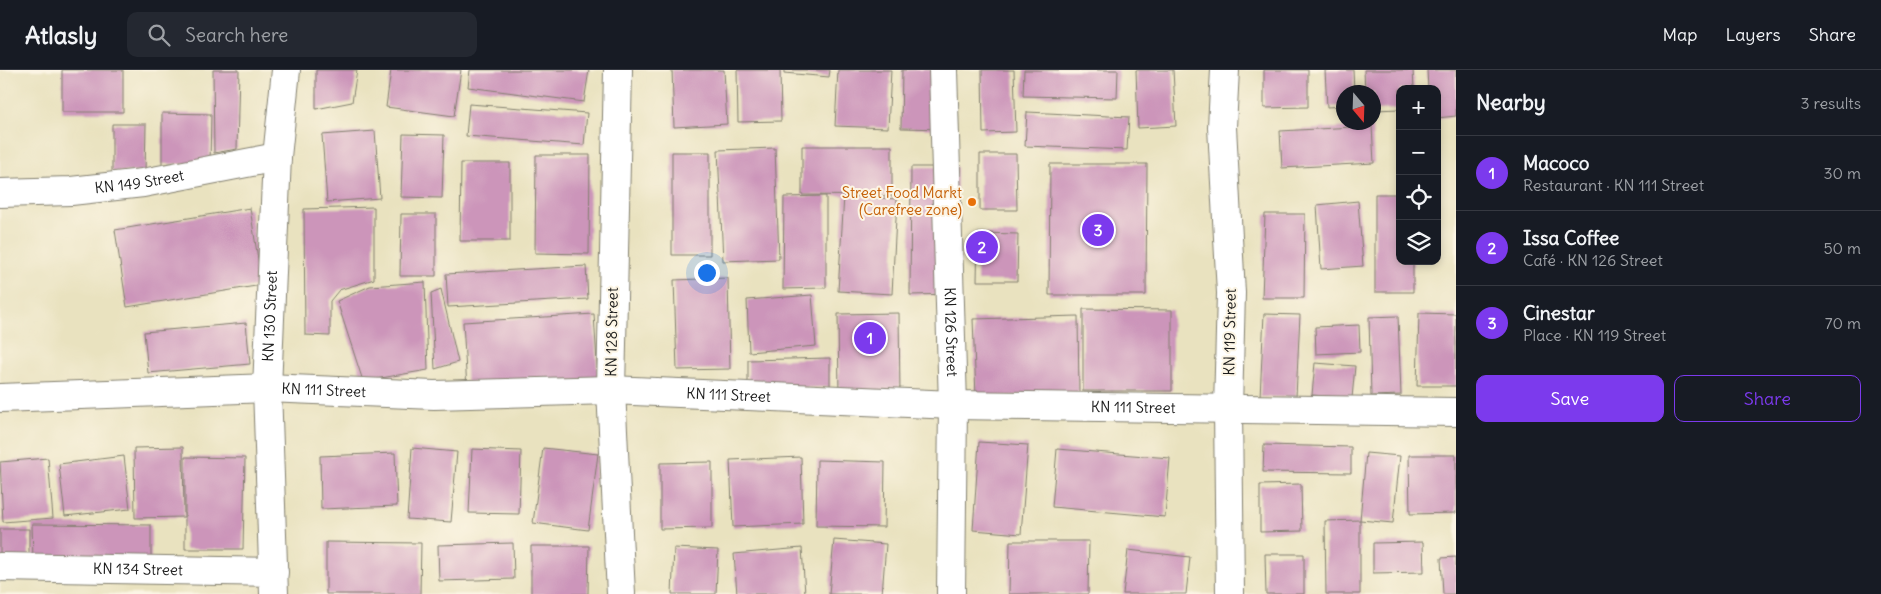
<!DOCTYPE html>
<meta charset="utf-8">
<style>
:root{--surface:#171b24;--page:#242831;--text:#f1f3f6;--muted:#9ea1a6;--line:#363941;--accent:#7c3aed}
body{margin:0;font-family:Delius,sans-serif;background:var(--page);color:var(--text)}
.controls{position:absolute;right:15px;top:15px;display:grid;overflow:hidden;border-radius:10px;box-shadow:0 2px 8px #0003}
.controls button{width:45px;height:45px;display:grid;place-items:center;padding:0;border:0;border-bottom:1px solid var(--line);background:var(--surface);color:var(--text);font:25px sans-serif}
.compass{position:absolute;left:1336px;top:15px;width:45px;height:45px;border-radius:50%;background:var(--surface);box-shadow:0 2px 8px #0003;rotate:161deg}
.you{position:absolute;left:706px;top:202px;width:18px;height:18px;margin:-12px;border:4px solid #fff;border-radius:50%;background:#1a73e8;box-shadow:0 0 0 8px #1a73e833}
.badge{display:grid;place-items:center;width:32px;height:32px;border-radius:50%;background:var(--accent);color:#fff;font-size:16px;font-weight:700}
.pin{position:absolute;translate:-50% -50%;border:2px solid #fff;box-shadow:0 1px 5px #0006}
.list{margin:0;padding:0;list-style:none}
h2{display:flex;justify-content:space-between;align-items:center;height:65px;margin:0;padding:0 20px;font-size:21px}
h2 small{font-size:16px;font-weight:400;color:var(--muted)}
.list li{display:grid;grid-template-columns:32px 1fr auto;gap:15px;align-items:center;box-sizing:border-box;height:75px;padding:0 20px;border-top:1px solid var(--line)}
.list b{display:block;font-size:19px;white-space:nowrap}
.list p{margin:0;font-size:16px;white-space:nowrap;color:var(--muted)}
.list em{font-size:16px;font-style:normal;color:var(--muted)}
.actions{display:flex;gap:10px;padding:15px 20px}
.actions a{flex:1;padding:11px 0;border:1px solid var(--accent);border-radius:10px;text-align:center;font-size:18px;color:var(--accent)}
.actions .main{background:var(--accent);color:#fff}
.icon{flex:none;width:28px;height:28px;fill:none;stroke:currentColor;stroke-width:2;stroke-linecap:round;stroke-linejoin:round}
.map{position:relative;flex:none;width:1456px;height:524px;overflow:hidden}
header{display:flex;align-items:center;gap:30px;box-sizing:border-box;height:70px;padding:0 25px;background:var(--surface);border-bottom:1px solid var(--line)}
header strong{font-size:24px}
nav{display:flex;gap:28px;margin-inline-start:auto;font-size:18px}
.search{width:350px;height:45px;background:var(--page);display:flex;align-items:center;gap:12px;box-sizing:border-box;padding:0 18px;border-radius:10px;color:var(--muted);font-size:19px}
main{display:flex}
aside{flex:1;background:var(--surface)}
.map>svg:first-child{display:block}
.building{fill:#cc95ba}
.lines{fill:none;stroke-linecap:round;stroke-linejoin:round}
.minor-casing{stroke:#827f6e;stroke-width:30}
.major-casing{stroke:#827f6e;stroke-width:30}
.minor{stroke:#fff;stroke-width:28}
.major{stroke:#fff;stroke-width:28}
.food-dot{fill:#e8710a;stroke:#fcf5e5;stroke-width:2}
.labels{text-anchor:middle;stroke-width:4;stroke-linejoin:round;paint-order:stroke}
.street-label{font-size:15px;fill:#1c1c1c;stroke:#fcf5e5}
.food-label{font-size:15px;fill:#c56008;stroke:#fcf5e5;text-anchor:end}
</style>
<header>
<strong>Atlasly</strong>
<div class="search"><svg class="icon" aria-label="search" viewBox="0 0 24 24"><circle cx="10" cy="10" r="6"/><path d="M15 15l6 6"/></svg>Search here</div>
<nav><a>Map</a><a>Layers</a><a>Share</a></nav>
</header>
<main>
<div class="map">
<svg width="1456" height="524" viewBox="0 0 1456 524">
<rect width="100%" height="100%" fill="#fcf5e5"/>
<filter id="ink" filterUnits="userSpaceOnUse"><feTurbulence type="fractalNoise" baseFrequency=".02" numOctaves="2"/><feDisplacementMap in="SourceGraphic" scale="10" xChannelSelector="R" yChannelSelector="G"/><feConvolveMatrix kernelMatrix="1 2 1 2 8 2 1 2 1" color-interpolation-filters="sRGB"/></filter>
<filter id="wash" filterUnits="userSpaceOnUse"><feTurbulence type="fractalNoise" baseFrequency=".0096" numOctaves="4" result="noise"/><feDisplacementMap in="SourceGraphic" scale="20" xChannelSelector="R" yChannelSelector="G"/><feGaussianBlur stdDeviation="1.12" result="paint"/><feColorMatrix in="noise" values="0 0 0 0 0 0 0 0 0 0 0 0 0 0 0 0 0 1.4 0 .05"/><feComposite in="paint" operator="in"/></filter>
<g filter="url(#wash)">
<rect width="100%" height="100%" fill="#e9e2bf"/>
<g id="blocks">
<!-- building -->
<path class="building" d="M62 0H123V42H62Z
M213 0H239L237 79 214 83Z
M316 0H357L352 32 316 39Z
M391 0H461L454 46 386 37Z
M470 0H589L584 32 468 17Z
M672 0H724L727 54 674 57Z
M737 0H780L781 51 738 52Z
M784 0H830L829 7 784 3Z
M838 0H891L888 58 835 56Z
M902 0H945V59L901 58Z
M982 0H1014L1016 62 983 63Z
M1024 0H1118L1117 28 1023 26Z
M1136 0H1173L1176 56 1138 58Z
M1264 0H1308V37L1264 38Z
M1325 0H1353L1354 22H1344V36L1327 37Z
M1364 0H1413L1414 19H1400V39L1374 40V22H1365Z
M1427 0H1456V46L1437 48V19H1428Z
M469 34 587 43 584 75 466 66Z
M1027 42 1129 47 1127 80 1025 76Z
M162 43 211 44 210 94H162Z
M112 54H146L145 102H112Z
M1372 56 1374 93 1282 98 1280 61Z
M375 61 380 128 327 132 322 65Z
M403 64 444 65 442 128 401 127Z
M802 76H892V126L802 125Z
M775 78 779 189 723 191 718 80Z
M672 82H710V185H672Z
M980 84H1016L1017 140H980Z
M536 85H590L589 184 535 183Z
M461 93H510V171H460Z
M1050 94H1147L1146 225H1049Z
M911 97H957L956 224 910 225Z
M1375 124H1400V191H1413V222H1375Z
M826 126V218L783 219 784 127Z
M844 126 897 129 892 224 838 221Z
M1358 131 1363 196 1321 199 1317 135Z
M374 137V209L339 220 330 231V266L305 265 304 139Z
M250 138 262 215 127 237 115 160Z
M401 144H436V206H400Z
M1265 144H1305L1304 228H1262Z
M978 163 1018 164 1017 211H977Z
M586 196 588 229 448 237 446 204Z
M728 208 730 299 677 300 674 210Z
M425 212 428 300 363 311 337 231 370 216Z
M441 219 458 292 435 299 431 223Z
M812 225 816 276 749 282 747 230Z
M1083 239 1172 240V321H1083Z
M899 243 900 326 839 327 838 244Z
M1419 243 1456 244V316H1417Z
M594 244 598 310 467 319 463 252Z
M1264 244 1300 245 1296 327H1260Z
M1078 246 1079 324 976 327 973 249Z
M1398 246 1401 325 1371 326 1369 247Z
M246 253 250 294 148 303 144 262Z
M1359 255 1360 282 1316 284 1315 257Z
M830 288V317L748 319V290Z
M1315 293 1355 296 1352 328 1312 325Z
M979 372 1028 375 1021 464 973 460Z
M1264 375 1351 377V403L1263 402Z
M183 377 184 447 135 448 134 378Z
M412 378 457 382 451 452 407 449Z
M543 378 598 384 588 460 533 453Z
M472 379 521 381 519 444 469 443Z
M1057 379 1170 388 1165 447 1052 437Z
M395 383 397 436 321 439 320 386Z
M1366 383 1400 386 1393 453 1360 450Z
M1409 385H1456V443L1410 444Z
M124 386 130 439 65 446 59 394Z
M185 387 245 388 243 479H185Z
M801 387 803 454 733 457 730 390Z
M48 388 53 448 3 452 0 392Z
M817 390 885 392 884 457 816 456Z
M712 392V458L660 459V393Z
M1301 414 1302 461 1260 462V415Z
M1360 450V524H1326L1325 451Z
M32 454 151 455V490H33Z
M0 459H29V487L0 488Z
M834 470 886 474 882 524H829Z
M1010 471H1089L1088 524H1009Z
M326 472 421 473 420 524H326Z
M1423 472 1424 502 1373 503V473Z
M513 473 514 509 439 511 438 475Z
M531 476H589L588 524H531Z
M674 478 718 480 716 524H672Z
M802 478 805 524H737L734 484Z
M1128 480 1190 487 1186 524H1123Z
M1265 484H1304V524H1266Z
M1456 487V524H1443L1441 488Z"/>
</g>
</g>
<g filter="url(#ink)">
<use href="#blocks" fill-opacity="0" stroke="#827f6e" stroke-width="1"/>
<g class="lines">
<defs>
<g id="minor">
<path d="M618 0 611 320 621 524"/>
<path id="s1" d="M943 0 953 335 951 524"/>
<path id="s2" d="M0 123 71 121 143 113 277 87"/>
<path id="s3" d="M0 328 267 318 434 325 611 320 953 335 1456 342"/>
<path id="s4" d="M0 497 274 502"/>
<path id="s5" d="M274 524 267 318 277 87 286 0"/>
</g>
<path id="major" d="M1225 0 1222 57 1231 223 1228 338 1230 524"/>
</defs>
<!-- minor casing -->
<use href="#minor" class="minor-casing"/>
<!-- major casing -->
<use href="#major" class="major-casing"/>
<!-- minor -->
<use href="#minor" class="minor"/>
<!-- major -->
<use href="#major" class="major"/>
</g>
</g>
<!-- markers -->
<circle class="food-dot" cx="972" cy="132" r="5"/>
<g class="labels">
<!-- street labels -->
<g class="street-label">
<text dy="5" stroke="none"><textPath href="#s2" startOffset="140">KN 149 Street</textPath></text>
<text dy="5" stroke="none"><textPath href="#s5" startOffset="278">KN 130 Street</textPath></text>
<text transform="translate(612 262) rotate(-89)" y="5">KN 128 Street</text>
<text dy="5" stroke="none"><textPath href="#s1" startOffset="262">KN 126 Street</textPath></text>
<text transform="translate(1230 262) rotate(-89)" y="5">KN 119 Street</text>
<text dy="5" stroke="none"><textPath href="#s3" startOffset="324">KN 111 Street</textPath></text>
<text dy="5" stroke="none"><textPath href="#s3" startOffset="729">KN 111 Street</textPath></text>
<text dy="5" stroke="none"><textPath href="#s3" startOffset="1134">KN 111 Street</textPath></text>
<text dy="5" stroke="none"><textPath href="#s4" startOffset="138">KN 134 Street</textPath></text>
</g>
<!-- food labels -->
<g class="food-label">
<text x="962" y="128">Street Food Markt<tspan x="962" dy="17">(Carefree zone)</tspan></text>
</g>
</g>
</svg>
<div class="controls">
<button>+</button>
<button>−</button>
<button><svg class="icon" aria-label="locate" viewBox="0 0 24 24"><circle cx="12" cy="12" r="6"/><path d="M12 2v4M12 18v4M2 12h4M18 12h4"/></svg></button>
<button><svg class="icon" aria-label="layers" viewBox="0 0 24 24"><path d="M12 4l9 5-9 5-9-5zM3 14l9 5 9-5"/></svg></button>
</div>
<svg class="compass" viewBox="-18 -18 36 36"><path d="M0-13l5 13h-10z" fill="#e53935"/><path d="M0 13l5-13h-10z" fill="#9ea1a6"/></svg>
<div class="you"></div>
<div class="pin badge" style="left:870px;top:268px">1</div>
<div class="pin badge" style="left:982px;top:177px">2</div>
<div class="pin badge" style="left:1098px;top:160px">3</div>
</div>
<aside>
<h2>Nearby<small>3 results</small></h2>
<ul class="list">
<li><span class="badge">1</span><div><b>Macoco</b><p>Restaurant · KN 111 Street</p></div><em>30 m</em></li>
<li><span class="badge">2</span><div><b>Issa Coffee</b><p>Café · KN 126 Street</p></div><em>50 m</em></li>
<li><span class="badge">3</span><div><b>Cinestar</b><p>Place · KN 119 Street</p></div><em>70 m</em></li>
</ul>
<div class="actions"><a class="main">Save</a><a>Share</a></div>
</aside>
</main>
